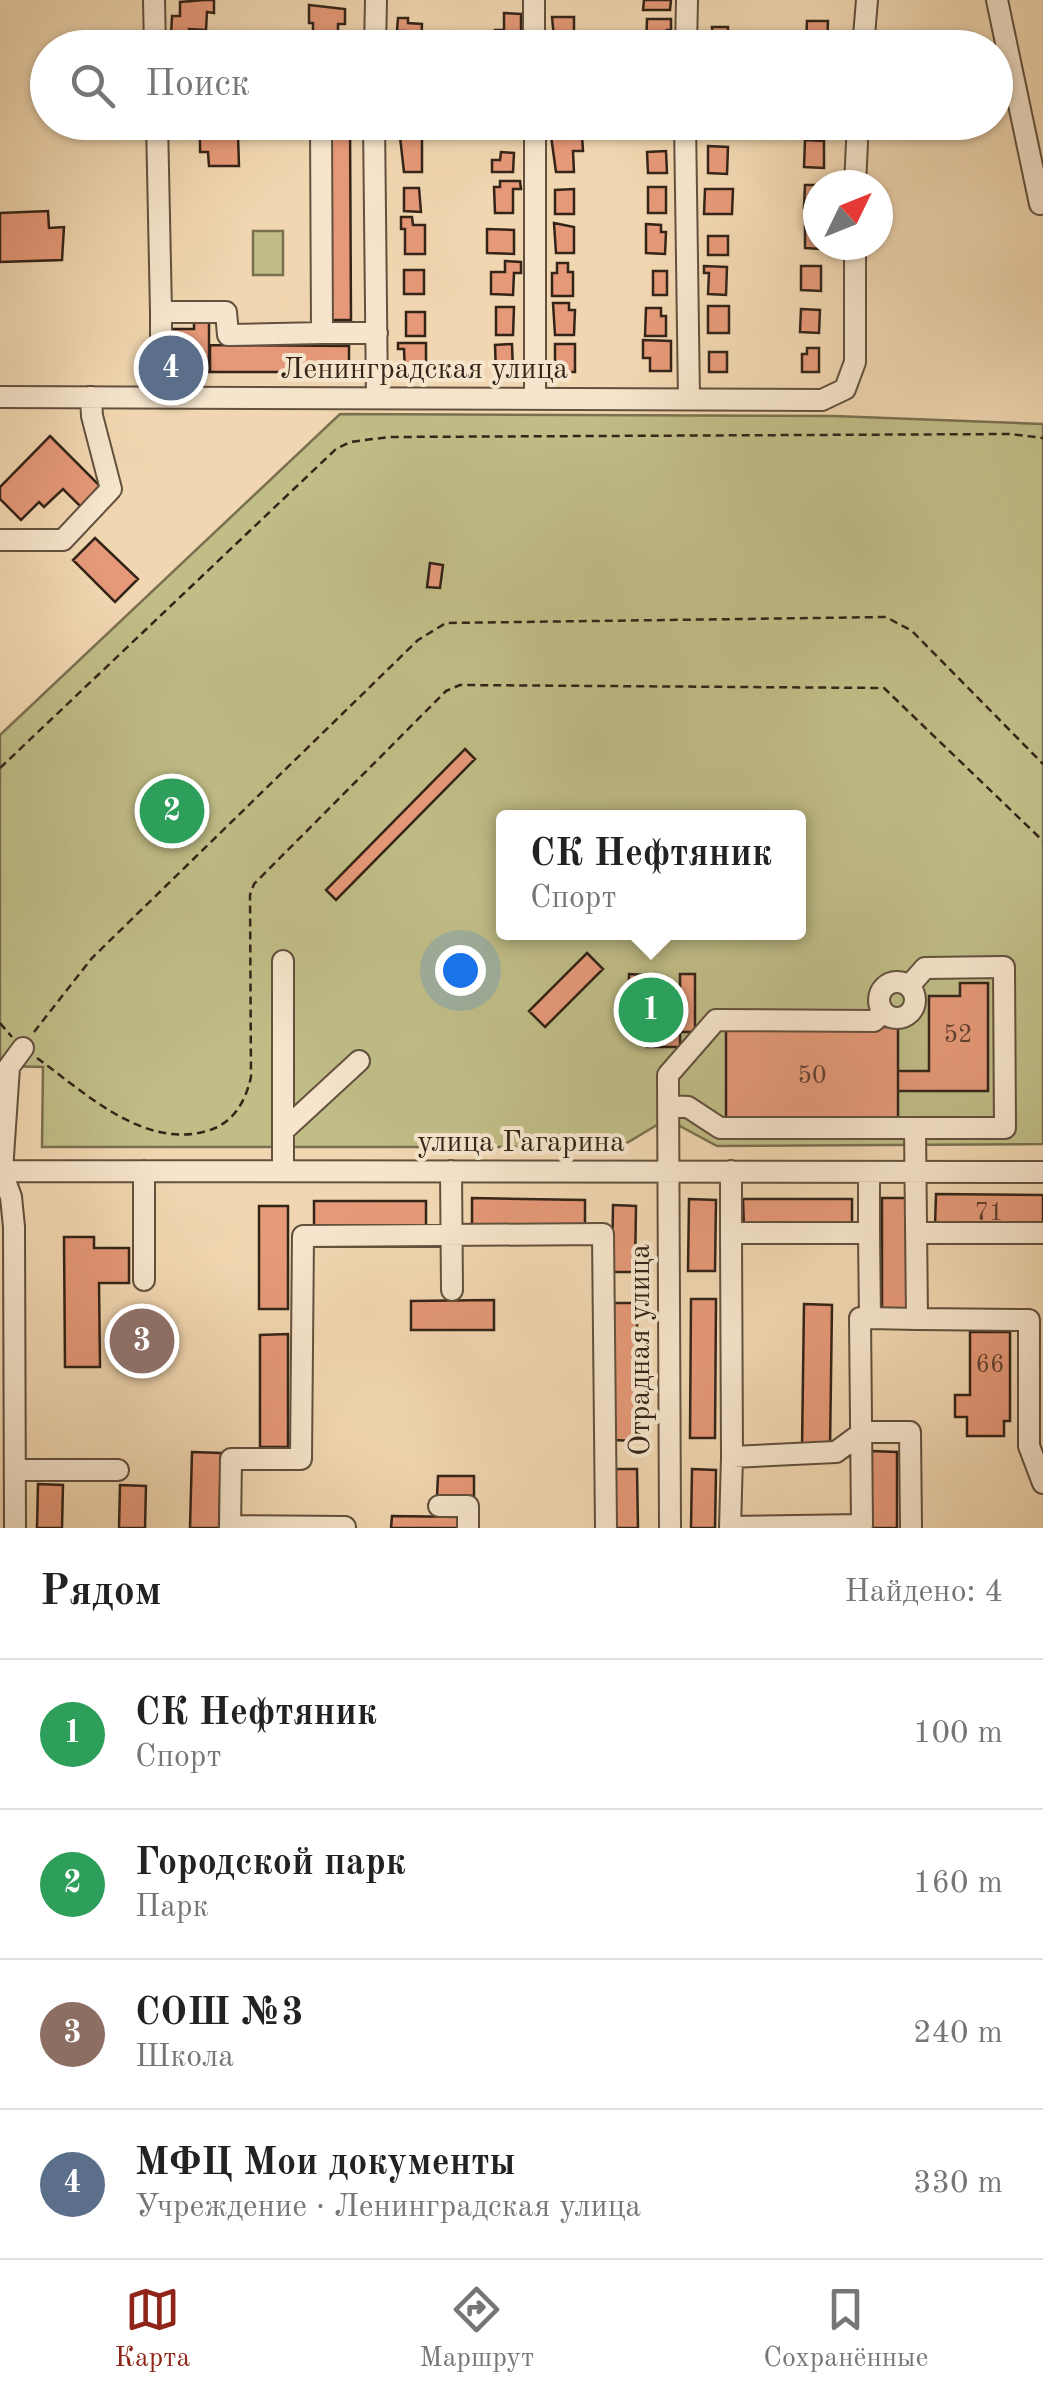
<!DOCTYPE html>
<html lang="ru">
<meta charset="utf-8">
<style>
:root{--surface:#fff;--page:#f6f6f6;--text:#222;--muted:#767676;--line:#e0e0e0;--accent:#8f2418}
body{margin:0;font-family:"Old Standard TT",serif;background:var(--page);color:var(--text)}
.compass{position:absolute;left:803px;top:170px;width:90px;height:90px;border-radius:50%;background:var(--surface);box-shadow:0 2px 8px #0004;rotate:47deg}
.you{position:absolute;left:460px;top:970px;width:35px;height:35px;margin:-25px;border:8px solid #fff;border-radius:50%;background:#1a73e8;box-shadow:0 0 0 15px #1a73e833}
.badge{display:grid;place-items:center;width:65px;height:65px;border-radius:50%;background:var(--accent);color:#fff;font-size:32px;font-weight:700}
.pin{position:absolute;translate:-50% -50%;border:5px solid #fff;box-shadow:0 2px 10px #0006}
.popup{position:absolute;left:496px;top:810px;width:310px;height:130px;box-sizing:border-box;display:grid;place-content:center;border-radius:10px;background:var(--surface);filter:drop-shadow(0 2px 8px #0005);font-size:32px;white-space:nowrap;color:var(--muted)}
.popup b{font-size:38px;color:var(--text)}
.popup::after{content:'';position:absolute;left:50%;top:100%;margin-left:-20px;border:20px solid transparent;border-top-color:var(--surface)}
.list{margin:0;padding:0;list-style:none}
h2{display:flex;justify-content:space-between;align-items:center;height:130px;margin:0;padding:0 40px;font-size:42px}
h2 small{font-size:32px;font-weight:400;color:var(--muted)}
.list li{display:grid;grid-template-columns:65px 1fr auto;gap:30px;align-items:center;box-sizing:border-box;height:150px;padding:0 40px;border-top:2px solid var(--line)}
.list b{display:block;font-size:38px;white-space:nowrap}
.list p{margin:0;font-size:32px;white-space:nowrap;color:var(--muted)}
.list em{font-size:32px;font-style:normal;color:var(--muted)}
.icon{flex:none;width:55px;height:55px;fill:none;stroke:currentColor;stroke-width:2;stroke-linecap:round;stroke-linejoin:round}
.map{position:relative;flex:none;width:1043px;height:1528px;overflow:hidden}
.search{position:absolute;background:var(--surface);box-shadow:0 2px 8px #0004;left:30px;right:30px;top:30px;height:110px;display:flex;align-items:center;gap:25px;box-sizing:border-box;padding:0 35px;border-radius:55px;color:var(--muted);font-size:38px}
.sheet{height:730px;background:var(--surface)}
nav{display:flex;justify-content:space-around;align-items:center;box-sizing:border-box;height:140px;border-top:2px solid var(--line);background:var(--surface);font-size:28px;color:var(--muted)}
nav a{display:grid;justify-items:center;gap:5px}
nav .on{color:var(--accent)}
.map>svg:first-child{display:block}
.green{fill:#c0bd87;stroke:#7a7050;stroke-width:2.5;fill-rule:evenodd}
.building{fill:#e69978;stroke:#342418;stroke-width:2.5}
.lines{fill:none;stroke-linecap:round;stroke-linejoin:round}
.minor-casing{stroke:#63513e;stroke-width:24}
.path{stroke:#342418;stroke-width:2.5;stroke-dasharray:8 5;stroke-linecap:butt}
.minor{stroke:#f6e5cc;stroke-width:20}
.labels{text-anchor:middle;stroke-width:8;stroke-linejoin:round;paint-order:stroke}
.number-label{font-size:25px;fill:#604130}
.street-label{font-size:30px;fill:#342418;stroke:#f6e5cc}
</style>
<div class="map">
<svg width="1043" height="1528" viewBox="0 0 1043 1528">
<rect width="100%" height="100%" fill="#f1d7b1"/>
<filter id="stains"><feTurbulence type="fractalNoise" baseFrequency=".002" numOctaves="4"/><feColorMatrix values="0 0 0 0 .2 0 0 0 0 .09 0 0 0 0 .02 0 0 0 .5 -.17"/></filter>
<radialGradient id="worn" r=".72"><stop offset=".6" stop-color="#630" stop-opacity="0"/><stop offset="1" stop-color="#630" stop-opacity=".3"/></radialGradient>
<!-- green -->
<path class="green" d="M253 231H283V275H253Z
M340 414 834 416 1043 424V1144L717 1146 678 1125H657L620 1147H42L43 1067 0 1066V735ZM503 818H798V932H503Z"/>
<!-- building -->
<path class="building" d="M204 0H214V13L207 12 206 30 189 29V37L171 36 172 16H180V2Z
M644 0H671L670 10H643Z
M309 5 345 9V24H338V33H313V23H309Z
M504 13 521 14V34H513V48H495V30H504Z
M552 17H574V48H555Z
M398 18H408V23L422 24 421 48H403L404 31H397Z
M647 19H671V30H667V48H646Z
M807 21H828L827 46H806Z
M712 27H728V32H735V48H713Z
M325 122H350L351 320H326Z
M238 135 239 166H209L208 152H200V136Z
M582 135 583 151H573L574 172H556L551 136Z
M400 137H422V172H404Z
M805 140 824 141V168L804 167Z
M708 146 728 147 727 174 708 173Z
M666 151 667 173H648L647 152Z
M501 152 514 153 513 172H492V160H500Z
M500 181H520L521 189H513V213H495L494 187H500Z
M805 185H818V209L804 208Z
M648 187H666V213H648Z
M404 188H419L421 212 404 211Z
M574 189V214H555V190Z
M705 189H733L732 214H704Z
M48 211 49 228 64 227 62 260 0 262V213Z
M401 217H412L413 225H425V254H405V229H401Z
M805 222H818V245H822V249L805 248Z
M554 223 574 227V253H556Z
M646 224 661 225V232H666L665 254 646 253Z
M487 229 514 230V254L487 253Z
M708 236H728V255H708Z
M505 261 521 262V273H514L513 295 491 294V272H505Z
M557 263H568V272H573V296H552V273H557Z
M704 266 727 267 726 295 708 294 709 273H704Z
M801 266H821V291L801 290Z
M404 270H424V294H404Z
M653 271H667V295H653Z
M553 303H569V310H575L574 335H555Z
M708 306H729V333H708Z
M496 307H514L513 335H496Z
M646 308H661V316H666V336H645Z
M801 309 820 310 819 333 800 332Z
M406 312H425V336H406Z
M194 322H209V372H168V329H194Z
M643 340 671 341V371H650V358H643Z
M398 343H426V373L405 374 404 349H398Z
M512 344 513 372H496L495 345Z
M555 344H575V372H555Z
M210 345 349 346V372H210Z
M807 348H819V372H802V354H807Z
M709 352H727V372H709Z
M50 436 102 488 82 508 63 489 44 507 39 502 21 520 0 499V487Z
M95 538 138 579 115 602 73 560Z
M430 563 443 565 440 588 427 587Z
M465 749 475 759 336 900 326 890Z
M587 953 603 969 545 1027 529 1011Z
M629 974 645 975V992H680V974H695V1032H680V1047H647V1031H629Z
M960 983H988V1091H898V1071H929V996H960Z
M726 1027H898V1120H726Z
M936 1194 1043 1195V1228L935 1227Z
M472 1198 585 1200V1229L472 1227Z
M882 1198H907L908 1310H882Z
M689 1199 716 1200 715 1271H688Z
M743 1199H852V1228H744Z
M314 1201H426V1230H314Z
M613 1205 636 1206 635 1272H612Z
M259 1206H288V1309H259Z
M64 1237H94V1248H129V1283H99L100 1367H65Z
M691 1299H716L715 1438H690Z
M494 1300V1330H411V1301Z
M614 1303H637V1441L613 1440Z
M804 1304 832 1305 830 1450 802 1449Z
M970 1332H1010V1421H1004V1436H967V1417H955V1395H970Z
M288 1334V1447H260V1335Z
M871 1451 897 1452V1528H871Z
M192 1452 221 1453 219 1528H190Z
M615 1469H637L638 1528H615Z
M692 1469 716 1470 715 1528H691Z
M438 1476H474V1496H437Z
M38 1484 63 1485 62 1528H37Z
M120 1485 146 1486 145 1528H119Z
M392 1516 460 1517V1528H391Z"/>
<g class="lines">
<defs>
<path id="minor" d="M154 0 155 48
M534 0V48
M997 0 1040 204
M375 48 376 0
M686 48 687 0
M863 48 867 0
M157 122 161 312
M374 122 377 398
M535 122V398
M685 122 689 398
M855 185 858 122
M322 333H377
M0 397 822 400 845 389 855 362V245
M161 397V312H226L228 335 322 333 321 122
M0 540H63L111 489 92 416 91 397
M879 1000a18 18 0 1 1 36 0a18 18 0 1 1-36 0Z
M668 1106 688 1107 720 1128H915
M283 1131 359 1061
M0 1167 11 1197 14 1227 15 1528
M0 1171 1043 1172
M2 1171 9 1067 23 1048
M144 1171V1280
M283 1171V961
M451 1171 452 1290
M731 1171V1233H869V1173
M731 1233 732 1457
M869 1233 870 1318 917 1319 915 1128H1005L1004 967 925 968 909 986
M916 1233H1043
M917 1319 1029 1320V1446L1043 1483
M15 1470H118
M439 1506H468V1528
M230 1526 345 1527
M730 1527 862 1525 860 1318H870
M230 1528 231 1459H301L303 1236 603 1234 606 1528
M670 1528 668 1075 716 1020 874 1021 883 1012
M730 1528 732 1457 836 1452 863 1432H910L911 1528"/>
</defs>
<!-- minor casing -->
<use href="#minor" class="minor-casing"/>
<!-- path -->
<path class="path" d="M0 768 336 449 350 442 389 437 1010 434 1043 438
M0 1023 12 1037
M34 1032 92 958 418 640 446 623 886 617 912 631 1043 764
M37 1058C84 1092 141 1147 203 1132 231 1126 245 1104 251 1077L250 895 254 884 446 691 460 685 884 688 1043 841"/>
<!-- minor -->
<use href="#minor" class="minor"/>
</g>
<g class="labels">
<!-- number labels -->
<g class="number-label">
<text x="958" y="1042">52</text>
<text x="812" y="1083">50</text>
<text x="989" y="1220">71</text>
<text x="990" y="1372">66</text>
</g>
<!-- street labels -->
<g class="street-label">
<text x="424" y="378">Ленинградская улица</text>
<text x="521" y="1151">улица Гагарина</text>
<text transform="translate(639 1350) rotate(-90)" y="10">Отрадная улица</text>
</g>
</g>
<rect width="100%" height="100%" filter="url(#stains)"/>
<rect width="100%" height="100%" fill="url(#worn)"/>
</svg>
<svg class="compass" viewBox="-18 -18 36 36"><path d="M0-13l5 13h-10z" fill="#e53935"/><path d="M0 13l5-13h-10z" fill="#767676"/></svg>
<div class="you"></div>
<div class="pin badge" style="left:651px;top:1010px;background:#2e9e5b">1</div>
<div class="popup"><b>СК Нефтяник</b>Спорт</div>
<div class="pin badge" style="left:172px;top:811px;background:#2e9e5b">2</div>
<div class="pin badge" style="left:142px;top:1341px;background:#8d6e63">3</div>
<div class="pin badge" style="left:171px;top:368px;background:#5c6f8a">4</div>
<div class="search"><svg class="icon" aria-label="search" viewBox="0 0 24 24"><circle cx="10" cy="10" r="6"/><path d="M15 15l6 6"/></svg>Поиск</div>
</div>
<section class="sheet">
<h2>Рядом<small>Найдено: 4</small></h2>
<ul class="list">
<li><span class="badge" style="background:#2e9e5b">1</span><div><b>СК Нефтяник</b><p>Спорт</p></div><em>100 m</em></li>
<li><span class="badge" style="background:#2e9e5b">2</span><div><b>Городской парк</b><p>Парк</p></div><em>160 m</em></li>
<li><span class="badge" style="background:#8d6e63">3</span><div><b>СОШ №3</b><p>Школа</p></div><em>240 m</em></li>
<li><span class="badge" style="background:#5c6f8a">4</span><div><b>МФЦ Мои документы</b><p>Учреждение · Ленинградская улица</p></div><em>330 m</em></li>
</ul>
</section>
<nav>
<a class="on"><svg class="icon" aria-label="map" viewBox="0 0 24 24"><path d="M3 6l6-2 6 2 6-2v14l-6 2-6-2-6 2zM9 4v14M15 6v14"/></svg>Карта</a>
<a><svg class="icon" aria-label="directions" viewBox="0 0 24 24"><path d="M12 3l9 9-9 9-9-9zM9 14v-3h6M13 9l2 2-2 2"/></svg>Маршрут</a>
<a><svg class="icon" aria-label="saved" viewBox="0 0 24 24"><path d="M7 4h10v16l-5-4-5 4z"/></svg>Сохранённые</a>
</nav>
